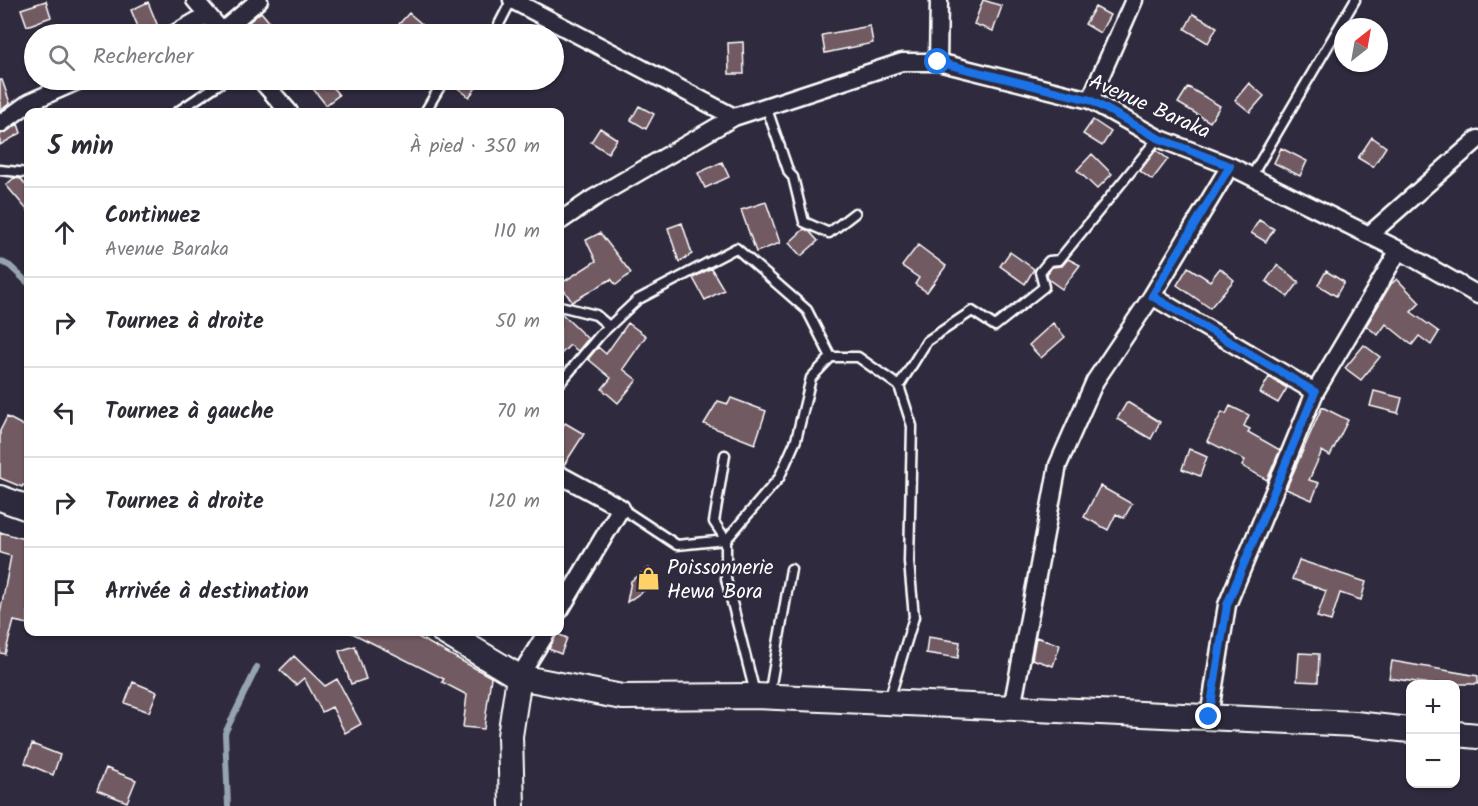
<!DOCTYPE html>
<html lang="fr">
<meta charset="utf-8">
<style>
:root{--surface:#fff;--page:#f7f7f7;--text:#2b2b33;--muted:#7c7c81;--line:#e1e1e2}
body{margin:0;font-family:Kalam,sans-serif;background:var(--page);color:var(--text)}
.controls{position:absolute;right:18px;bottom:18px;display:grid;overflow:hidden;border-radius:12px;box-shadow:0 2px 4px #0004}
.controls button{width:54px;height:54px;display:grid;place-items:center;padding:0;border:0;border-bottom:2px solid var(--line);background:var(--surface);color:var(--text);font:30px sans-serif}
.compass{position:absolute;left:1334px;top:18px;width:54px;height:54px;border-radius:50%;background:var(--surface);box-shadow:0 2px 4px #0004;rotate:31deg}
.stop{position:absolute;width:18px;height:18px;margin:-14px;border:4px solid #1a73e8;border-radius:50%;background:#fff}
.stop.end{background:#1a73e8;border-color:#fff;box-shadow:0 2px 6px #0008}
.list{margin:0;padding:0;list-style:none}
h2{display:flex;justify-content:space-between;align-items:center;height:78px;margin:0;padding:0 24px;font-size:26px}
h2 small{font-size:20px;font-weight:400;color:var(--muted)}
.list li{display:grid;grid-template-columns:39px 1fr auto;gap:18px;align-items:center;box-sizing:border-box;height:90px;padding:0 24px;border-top:2px solid var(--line)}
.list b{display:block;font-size:22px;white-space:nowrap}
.list p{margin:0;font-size:20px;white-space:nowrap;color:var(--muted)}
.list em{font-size:20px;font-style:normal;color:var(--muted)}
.icon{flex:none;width:33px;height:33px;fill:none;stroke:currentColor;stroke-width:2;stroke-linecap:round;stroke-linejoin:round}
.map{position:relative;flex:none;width:1478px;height:806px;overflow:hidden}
.search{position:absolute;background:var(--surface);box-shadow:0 2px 4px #0004;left:24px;top:24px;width:540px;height:66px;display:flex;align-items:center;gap:15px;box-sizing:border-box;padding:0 21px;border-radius:33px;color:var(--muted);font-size:22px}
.panel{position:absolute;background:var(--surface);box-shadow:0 2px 4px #0004;left:24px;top:108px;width:540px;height:528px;border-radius:12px}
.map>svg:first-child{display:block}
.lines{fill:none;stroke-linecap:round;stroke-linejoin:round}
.stream{stroke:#96a4b0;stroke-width:6}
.building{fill:#725a62;stroke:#fff;stroke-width:1.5}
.lane-casing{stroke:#fff;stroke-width:13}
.street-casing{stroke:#fff;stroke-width:21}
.secondary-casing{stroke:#fff;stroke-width:28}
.lane{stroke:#2f2a3d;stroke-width:8}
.street{stroke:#2f2a3d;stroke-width:16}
.secondary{stroke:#2f2a3d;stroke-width:24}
.route{stroke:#1a73e8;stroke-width:8}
.labels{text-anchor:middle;stroke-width:5;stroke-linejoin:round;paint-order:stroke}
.street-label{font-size:21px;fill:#fff;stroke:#2f2a3d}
.poi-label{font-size:21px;fill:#fff;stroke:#2f2a3d;text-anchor:start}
</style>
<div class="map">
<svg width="1478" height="806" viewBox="0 0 1478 806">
<rect width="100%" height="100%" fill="#2f2a3d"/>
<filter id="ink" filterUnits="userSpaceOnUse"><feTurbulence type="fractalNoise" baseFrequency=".0167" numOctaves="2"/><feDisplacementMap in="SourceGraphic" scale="12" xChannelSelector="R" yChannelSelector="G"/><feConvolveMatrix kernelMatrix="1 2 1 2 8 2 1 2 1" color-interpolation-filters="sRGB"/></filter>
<g filter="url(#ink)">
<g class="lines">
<!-- stream -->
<path class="stream" d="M0 261 10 266 28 283
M228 806 225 733 257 667"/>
</g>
<!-- building -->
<path class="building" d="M983 0 1002 6 993 31 974 24Z
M46 1 51 17 27 26 21 9Z
M148 2 161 34H141L131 10Z
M1095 7 1110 15 1100 33 1085 24Z
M261 12 271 24 258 34 249 22Z
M409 13 423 25 414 34H390Z
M1193 14 1217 27 1208 43 1185 29Z
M870 26 873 43 825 53 822 35Z
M743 42 744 74H729L728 43Z
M0 80H2L10 103 0 111Z
M306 80H327L339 95 326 105Z
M450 80H482L469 97 450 82Z
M1249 83 1264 96 1250 112 1235 100Z
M1188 87 1220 106 1210 122 1178 103Z
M639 106 654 114 646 129 631 120Z
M1093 120 1111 132 1102 146 1083 134Z
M18 124 21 133 0 145V134L6 132Z
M600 128 617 139 608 153 591 142Z
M1372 137 1386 147 1373 167 1358 158Z
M1281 148 1307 161 1300 176 1274 163Z
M1156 150 1168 159 1152 180 1140 171Z
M1092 154 1112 174 1097 189 1077 170Z
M722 162 729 177 705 188 698 173Z
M14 178 21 179 28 188V211L6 185Z
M766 202 780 243 756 252 741 210Z
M1259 220 1274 229 1266 242 1251 233Z
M682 223 692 254 679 262 668 228Z
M804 229 809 231 818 241 801 256 789 243Z
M600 233 631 273 616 285 611 279 572 302 560 284 596 261 586 240Z
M918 245 946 266 927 292 915 284 919 278 902 266Z
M1010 252 1034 269 1025 284 1000 266Z
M1068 259 1080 265 1062 289 1048 279 1047 274 1052 267 1062 266Z
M1277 265 1299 282 1288 297 1266 281Z
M1188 267 1210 281 1220 268 1234 280 1210 308 1177 285Z
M711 268 724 290 705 300 693 278Z
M1326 271 1344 282 1336 296 1318 285Z
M1397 279 1420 303 1411 312 1439 332 1431 345 1419 336 1412 345 1386 324 1378 335 1366 326 1391 284Z
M560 312 588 339 578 351 570 345 560 355Z
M628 323 646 336 623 369 637 380 618 403 602 389 611 378 588 359 598 347 606 354Z
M1053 323 1065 337 1041 358 1029 345Z
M1364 345 1380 357 1361 380 1345 368Z
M1269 377 1287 388 1278 403 1260 393Z
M1374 391 1402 398 1398 413 1370 406Z
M731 398 766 411 755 444 704 424 718 401 728 404Z
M1127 402 1160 422 1151 439 1117 419Z
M1230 406 1249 415 1244 426 1250 429 1248 432 1280 450 1267 480 1242 466 1245 460 1207 441 1222 412 1226 414Z
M1322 407 1348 420 1330 456 1322 451 1309 480 1319 483 1312 500 1286 489Z
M7 417 28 428V487L23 485 22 487 0 478V431Z
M565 423 584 434 564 465H560V432Z
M1189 449 1207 457 1200 476 1182 469Z
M1100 486 1132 504 1124 518 1116 514 1108 530 1084 517Z
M0 532 28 540V624L14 621 5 654 0 653V614L11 556 0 553Z
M1299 560 1366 582 1361 600 1340 593 1331 621 1317 617 1326 591 1292 579Z
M649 568 658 581 627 602 631 581Z
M350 632H409L491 677 484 729 463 727 467 695 442 682 444 679Z
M557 634 567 638 561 654 549 649Z
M928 637 960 642 958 658 926 653Z
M1036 637 1060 645 1053 666 1032 659Z
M355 646 366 679 351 684 339 651Z
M1299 653 1319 654 1318 682 1297 681Z
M294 656 325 686 337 679 361 724 345 733 332 707 322 712 304 678 296 685 280 670Z
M1392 661 1478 676V684H1430L1389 678Z
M133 682 157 692 149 712 125 703Z
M32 744 60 755 53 775 25 763Z
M106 768 136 780 127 802 97 790Z"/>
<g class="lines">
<defs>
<path id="lane" d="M494 34 511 1
M766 106 789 173 793 177 804 222 829 233 855 213
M177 112 225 80
M425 112 444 80
M0 170 28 173
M1251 177 1355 0
M560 306 596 315 609 326
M560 383 600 335 637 300 736 248 807 310 831 357
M899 386 927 341 972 311 995 326 1044 287 1040 272 1049 261 1059 260 1158 138
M621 508 677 545 726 540 714 522 725 455
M755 693 726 579V540L779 478 796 440 811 378 831 357H858L899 386 912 426 909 562 914 617 889 700
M769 696 791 569"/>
<path id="street" d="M195 0 224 34
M512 0 734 117
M221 32 259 0
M174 34 207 15
M938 62 939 0
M261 80 289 112
M1090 100 1134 0
M0 124 30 102 80 80
M560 221 594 198 734 117 902 62H938L1090 100 1158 138 1230 166 1399 250 1478 295
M1369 235 1478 139
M1152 296 1315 392
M560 475 621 508 560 610
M519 677 547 632
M1012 708 1058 465 1095 381 1152 296 1230 166
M1209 717 1227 605 1315 392 1399 250"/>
<path id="secondary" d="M0 498 28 508
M444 632 519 677 622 697 756 696 1355 724 1410 730
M1456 734 1478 736
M512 806 510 736 519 677"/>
</defs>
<!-- lane casing -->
<use href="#lane" class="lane-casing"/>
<!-- street casing -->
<use href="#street" class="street-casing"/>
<!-- secondary casing -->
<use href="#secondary" class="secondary-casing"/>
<!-- lane -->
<use href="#lane" class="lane"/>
<!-- street -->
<use href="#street" class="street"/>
<!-- secondary -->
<use href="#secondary" class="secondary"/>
</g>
</g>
<g class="lines" filter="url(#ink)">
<!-- route -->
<path class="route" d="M938 62 1090 100 1158 138 1230 166 1152 296 1315 392 1227 605 1209 717"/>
</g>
<!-- icons -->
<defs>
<symbol id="shop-bare" viewBox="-9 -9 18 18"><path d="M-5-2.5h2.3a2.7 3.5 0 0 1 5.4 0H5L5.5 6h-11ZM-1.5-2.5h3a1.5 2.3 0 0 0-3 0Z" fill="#ffd166" stroke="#2f2a3d" stroke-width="2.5" paint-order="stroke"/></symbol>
</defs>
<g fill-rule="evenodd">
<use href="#shop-bare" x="632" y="562" width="33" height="33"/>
</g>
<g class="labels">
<!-- street labels -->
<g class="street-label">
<text transform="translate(1150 106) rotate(24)" y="7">Avenue Baraka</text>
</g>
<!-- poi labels -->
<g class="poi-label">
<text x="667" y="574">Poissonnerie<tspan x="667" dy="24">Hewa Bora</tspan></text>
</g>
</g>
</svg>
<div class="controls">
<button>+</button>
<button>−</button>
</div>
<svg class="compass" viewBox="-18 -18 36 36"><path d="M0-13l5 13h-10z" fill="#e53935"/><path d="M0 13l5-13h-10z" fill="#7c7c81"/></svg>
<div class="stop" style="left:938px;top:62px"></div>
<div class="stop end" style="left:1209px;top:717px"></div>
<div class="search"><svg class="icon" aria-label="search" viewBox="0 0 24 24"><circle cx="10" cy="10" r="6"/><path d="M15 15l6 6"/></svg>Rechercher</div>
<section class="panel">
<h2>5 min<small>À pied · 350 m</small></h2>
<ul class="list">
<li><svg class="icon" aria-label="ahead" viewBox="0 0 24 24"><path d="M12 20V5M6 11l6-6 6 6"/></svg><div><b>Continuez</b><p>Avenue Baraka</p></div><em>110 m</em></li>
<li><svg class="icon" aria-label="right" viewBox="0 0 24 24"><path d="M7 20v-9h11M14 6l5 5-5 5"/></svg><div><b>Tournez à droite</b></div><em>50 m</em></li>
<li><svg class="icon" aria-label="left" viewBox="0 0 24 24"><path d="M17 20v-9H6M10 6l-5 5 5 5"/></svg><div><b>Tournez à gauche</b></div><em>70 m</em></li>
<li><svg class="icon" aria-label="right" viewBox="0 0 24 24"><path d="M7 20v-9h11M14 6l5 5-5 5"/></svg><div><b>Tournez à droite</b></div><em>120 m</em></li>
<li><svg class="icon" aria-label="arrive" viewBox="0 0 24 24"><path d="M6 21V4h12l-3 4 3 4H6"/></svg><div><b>Arrivée à destination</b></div></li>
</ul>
</section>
</div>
